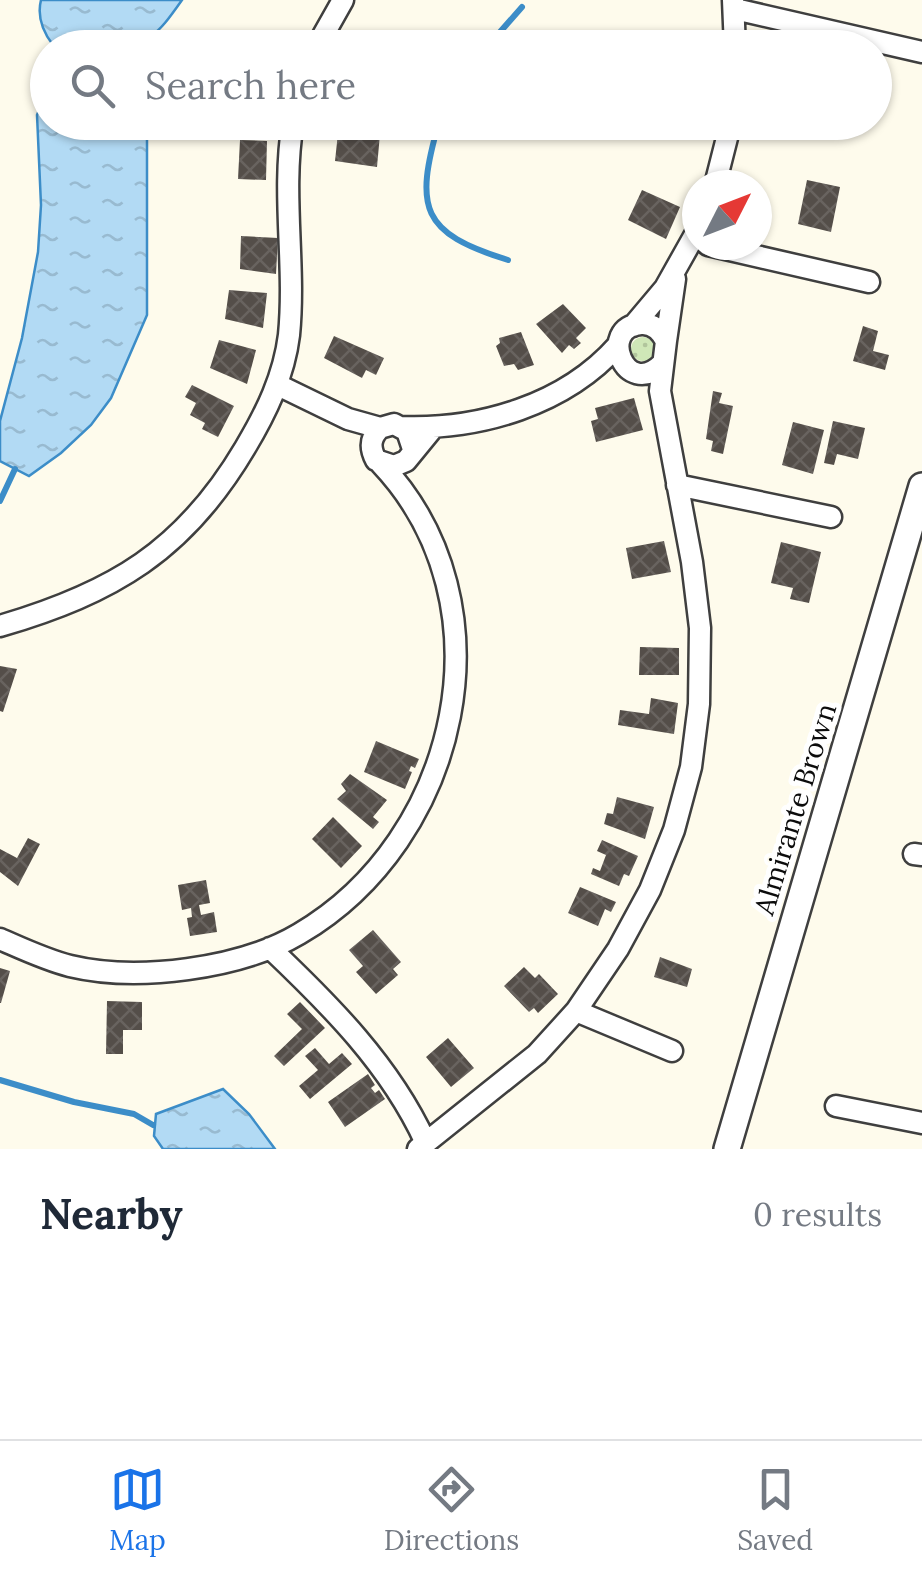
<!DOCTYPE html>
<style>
:root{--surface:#fff;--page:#f2f2f3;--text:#1f2937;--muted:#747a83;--line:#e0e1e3;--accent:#1a73e8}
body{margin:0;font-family:Lora,serif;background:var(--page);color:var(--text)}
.compass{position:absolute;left:682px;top:170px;width:90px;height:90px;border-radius:50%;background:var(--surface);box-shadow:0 2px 8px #0004;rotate:48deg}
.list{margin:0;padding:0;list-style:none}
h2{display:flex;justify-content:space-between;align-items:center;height:130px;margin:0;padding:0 40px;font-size:42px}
h2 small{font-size:32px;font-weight:400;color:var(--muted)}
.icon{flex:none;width:55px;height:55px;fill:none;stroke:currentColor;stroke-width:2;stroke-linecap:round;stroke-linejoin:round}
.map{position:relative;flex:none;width:922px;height:1149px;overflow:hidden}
.search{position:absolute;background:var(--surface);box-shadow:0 2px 8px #0004;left:30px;right:30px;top:30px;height:110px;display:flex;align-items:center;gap:25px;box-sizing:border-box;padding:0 35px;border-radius:55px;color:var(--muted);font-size:38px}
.sheet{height:290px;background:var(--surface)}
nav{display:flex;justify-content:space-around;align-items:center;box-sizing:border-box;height:140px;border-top:2px solid var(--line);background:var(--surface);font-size:28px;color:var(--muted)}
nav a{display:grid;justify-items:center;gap:5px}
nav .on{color:var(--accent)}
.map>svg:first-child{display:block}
.grass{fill:url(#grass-dots)}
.water{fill:url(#water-ripples);stroke:#3c8dc8;stroke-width:2.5}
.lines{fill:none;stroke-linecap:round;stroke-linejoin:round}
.stream{stroke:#3c8dc8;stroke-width:6}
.building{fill:url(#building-cross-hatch)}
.minor-casing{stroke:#3f3f3f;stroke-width:25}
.tertiary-casing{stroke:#3f3f3f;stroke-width:30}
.minor{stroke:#fff;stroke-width:20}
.tertiary{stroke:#fff;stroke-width:25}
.labels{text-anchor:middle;stroke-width:10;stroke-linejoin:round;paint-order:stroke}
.street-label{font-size:28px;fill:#0c0c0c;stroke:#fff}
</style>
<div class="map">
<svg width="922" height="1149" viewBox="0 0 922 1149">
<defs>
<pattern id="grass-dots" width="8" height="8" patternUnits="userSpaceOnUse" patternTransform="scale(2.5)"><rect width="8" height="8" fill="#cfe7b7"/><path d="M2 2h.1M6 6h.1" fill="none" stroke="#b1c59c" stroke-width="1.8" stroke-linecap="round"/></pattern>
<pattern id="water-ripples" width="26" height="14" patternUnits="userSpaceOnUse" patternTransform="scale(2.5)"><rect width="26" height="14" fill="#b2daf4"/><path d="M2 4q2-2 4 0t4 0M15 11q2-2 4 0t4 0" fill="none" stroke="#98bad0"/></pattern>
<pattern id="building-cross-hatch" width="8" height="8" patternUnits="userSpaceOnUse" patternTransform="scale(2.5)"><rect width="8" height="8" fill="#544e49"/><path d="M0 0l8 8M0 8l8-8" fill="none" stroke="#68635f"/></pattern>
</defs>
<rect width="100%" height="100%" fill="#fefbec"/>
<!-- grass -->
<path class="grass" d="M631 349a12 12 0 1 1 24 0a12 12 0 1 1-24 0Z"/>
<!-- water -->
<path class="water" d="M41 0H182C151 44 152 39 102 44 85 46 69 50 53 45 43 32 37 16 41 0Z
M47 91 48 122 147 123V315L111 398 91 425 61 453 29 476 0 461V421L22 338 38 252 41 205 37 115Z
M223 1089 249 1114 275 1149H163L154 1136 156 1114Z"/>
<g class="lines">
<!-- stream -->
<path class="stream" d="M486 48 522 7
M439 122C414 209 421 233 508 260
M0 501 15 469
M0 1080 74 1102 134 1114 153 1125"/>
</g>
<!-- building -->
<path class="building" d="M249 36 278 47V48H245Z
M675 122H696L695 131 674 128Z
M344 125 380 134 377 167 335 161 338 133 343 132Z
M240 140 267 141 266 180 238 179Z
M807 180 840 187 831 232 798 224Z
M642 190 680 207 666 239 628 220Z
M241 236 278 238 276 274 240 269Z
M229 290 267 293 263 328 225 319Z
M563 304 586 328 576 338 581 343 574 349 569 345 562 353 536 324Z
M863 326 878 331 873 351 889 355 885 370 853 361Z
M521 332 534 365 518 370 514 364 504 366 496 346 500 343 499 338Z
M334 336 384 358 376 375 366 370 362 378 324 358Z
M219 340 256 350 247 384 210 368Z
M192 385 234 406 218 437 202 429 205 423 190 415 196 403 185 397Z
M713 391 722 393 719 403 733 406 723 454 711 451 713 441 706 439Z
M634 398 643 430 596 442 591 421 598 419 595 408Z
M833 421 865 428 858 459 837 454 834 465 824 463Z
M793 422 824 430 813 474 782 465Z
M664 541 671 572 632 579 626 548Z
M781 542 821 552 809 603 790 599 793 588 771 583Z
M640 647 679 648V675H639Z
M0 666 17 669 3 712 0 711Z
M651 698 678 703 674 734 618 725 620 710 649 714Z
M376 741 419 759 415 768 411 766 409 771 412 772 405 789 364 772Z
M350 774 387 800 373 817 379 822 373 829 337 799 346 791 341 784Z
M617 797 654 807 645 839 604 824 607 813 613 814Z
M333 817 362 846 341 868 312 839Z
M28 838 40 844 18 886 0 872V849L17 858Z
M602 840 638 856 629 876 624 874 619 886 591 874 593 868 600 871 606 855 597 851Z
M206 880 210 903 199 905 201 915 214 912 217 932 190 936 187 918 192 917 191 908 182 910 178 885Z
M580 887 616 902 611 912 605 909 598 926 568 913Z
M373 930 401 962 393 969 398 975 376 994 356 972 363 966 349 950Z
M660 957 692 969 687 987 654 977Z
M524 967 535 978 539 974 558 994 538 1013 534 1008 529 1012 504 986Z
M0 968 10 971 1 1003H0Z
M107 1001 142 1002V1030H123V1054H106Z
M300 1002 325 1028 284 1066 274 1056 302 1029 287 1014Z
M448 1038 474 1068 451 1087 426 1057Z
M315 1048 329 1064 342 1053 352 1064 310 1099 299 1086 318 1070 305 1056Z
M368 1074 375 1085 371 1088 375 1093 379 1090 385 1099 345 1127 328 1102Z"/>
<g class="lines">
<defs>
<path id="minor" d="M733 0 735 48
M735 9 922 52
M316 48 343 0
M715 185 731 122
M708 245 869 282
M633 326 665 288 697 231
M666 341 675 279
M278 385 348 419 380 428
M401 427C480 430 565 405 618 345
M413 449 407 431 394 424 380 428C370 438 369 447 376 460L394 466 406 461 433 428
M677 485 831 517
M0 626C113 593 184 551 245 448 266 413 284 376 289 335 296 264 281 194 293 122
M914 854 922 855
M0 939C23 949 46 960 70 966 137 982 240 969 299 934 460 840 513 604 381 464
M270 948C330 1005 390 1065 425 1141
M576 1011 672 1051
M836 1106 922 1123
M418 1149 537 1054 576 1011 618 949 650 890 674 830 691 767 699 704 700 628 692 562 660 391 666 341C661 331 653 323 641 324 597 327 625 400 662 364"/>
<path id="tertiary" d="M727 1149 922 486"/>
</defs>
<!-- minor casing -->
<use href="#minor" class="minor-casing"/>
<!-- tertiary casing -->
<use href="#tertiary" class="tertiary-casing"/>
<!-- minor -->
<use href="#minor" class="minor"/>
<!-- tertiary -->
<use href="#tertiary" class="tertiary"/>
</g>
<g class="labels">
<!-- street labels -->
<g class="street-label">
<text transform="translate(795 809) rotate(-73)" y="10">Almirante Brown</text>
</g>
</g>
</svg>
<svg class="compass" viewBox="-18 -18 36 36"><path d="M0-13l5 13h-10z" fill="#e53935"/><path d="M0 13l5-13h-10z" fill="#747a83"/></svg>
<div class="search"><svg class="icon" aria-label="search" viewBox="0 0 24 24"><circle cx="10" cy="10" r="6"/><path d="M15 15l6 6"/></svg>Search here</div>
</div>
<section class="sheet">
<h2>Nearby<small>0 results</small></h2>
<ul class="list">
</ul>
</section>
<nav>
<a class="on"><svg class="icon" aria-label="map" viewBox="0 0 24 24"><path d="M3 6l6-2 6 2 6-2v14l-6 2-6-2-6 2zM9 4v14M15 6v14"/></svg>Map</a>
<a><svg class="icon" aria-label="directions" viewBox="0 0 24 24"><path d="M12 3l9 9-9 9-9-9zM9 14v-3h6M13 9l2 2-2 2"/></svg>Directions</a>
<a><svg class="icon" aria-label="saved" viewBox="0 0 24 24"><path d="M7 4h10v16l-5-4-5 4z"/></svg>Saved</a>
</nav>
